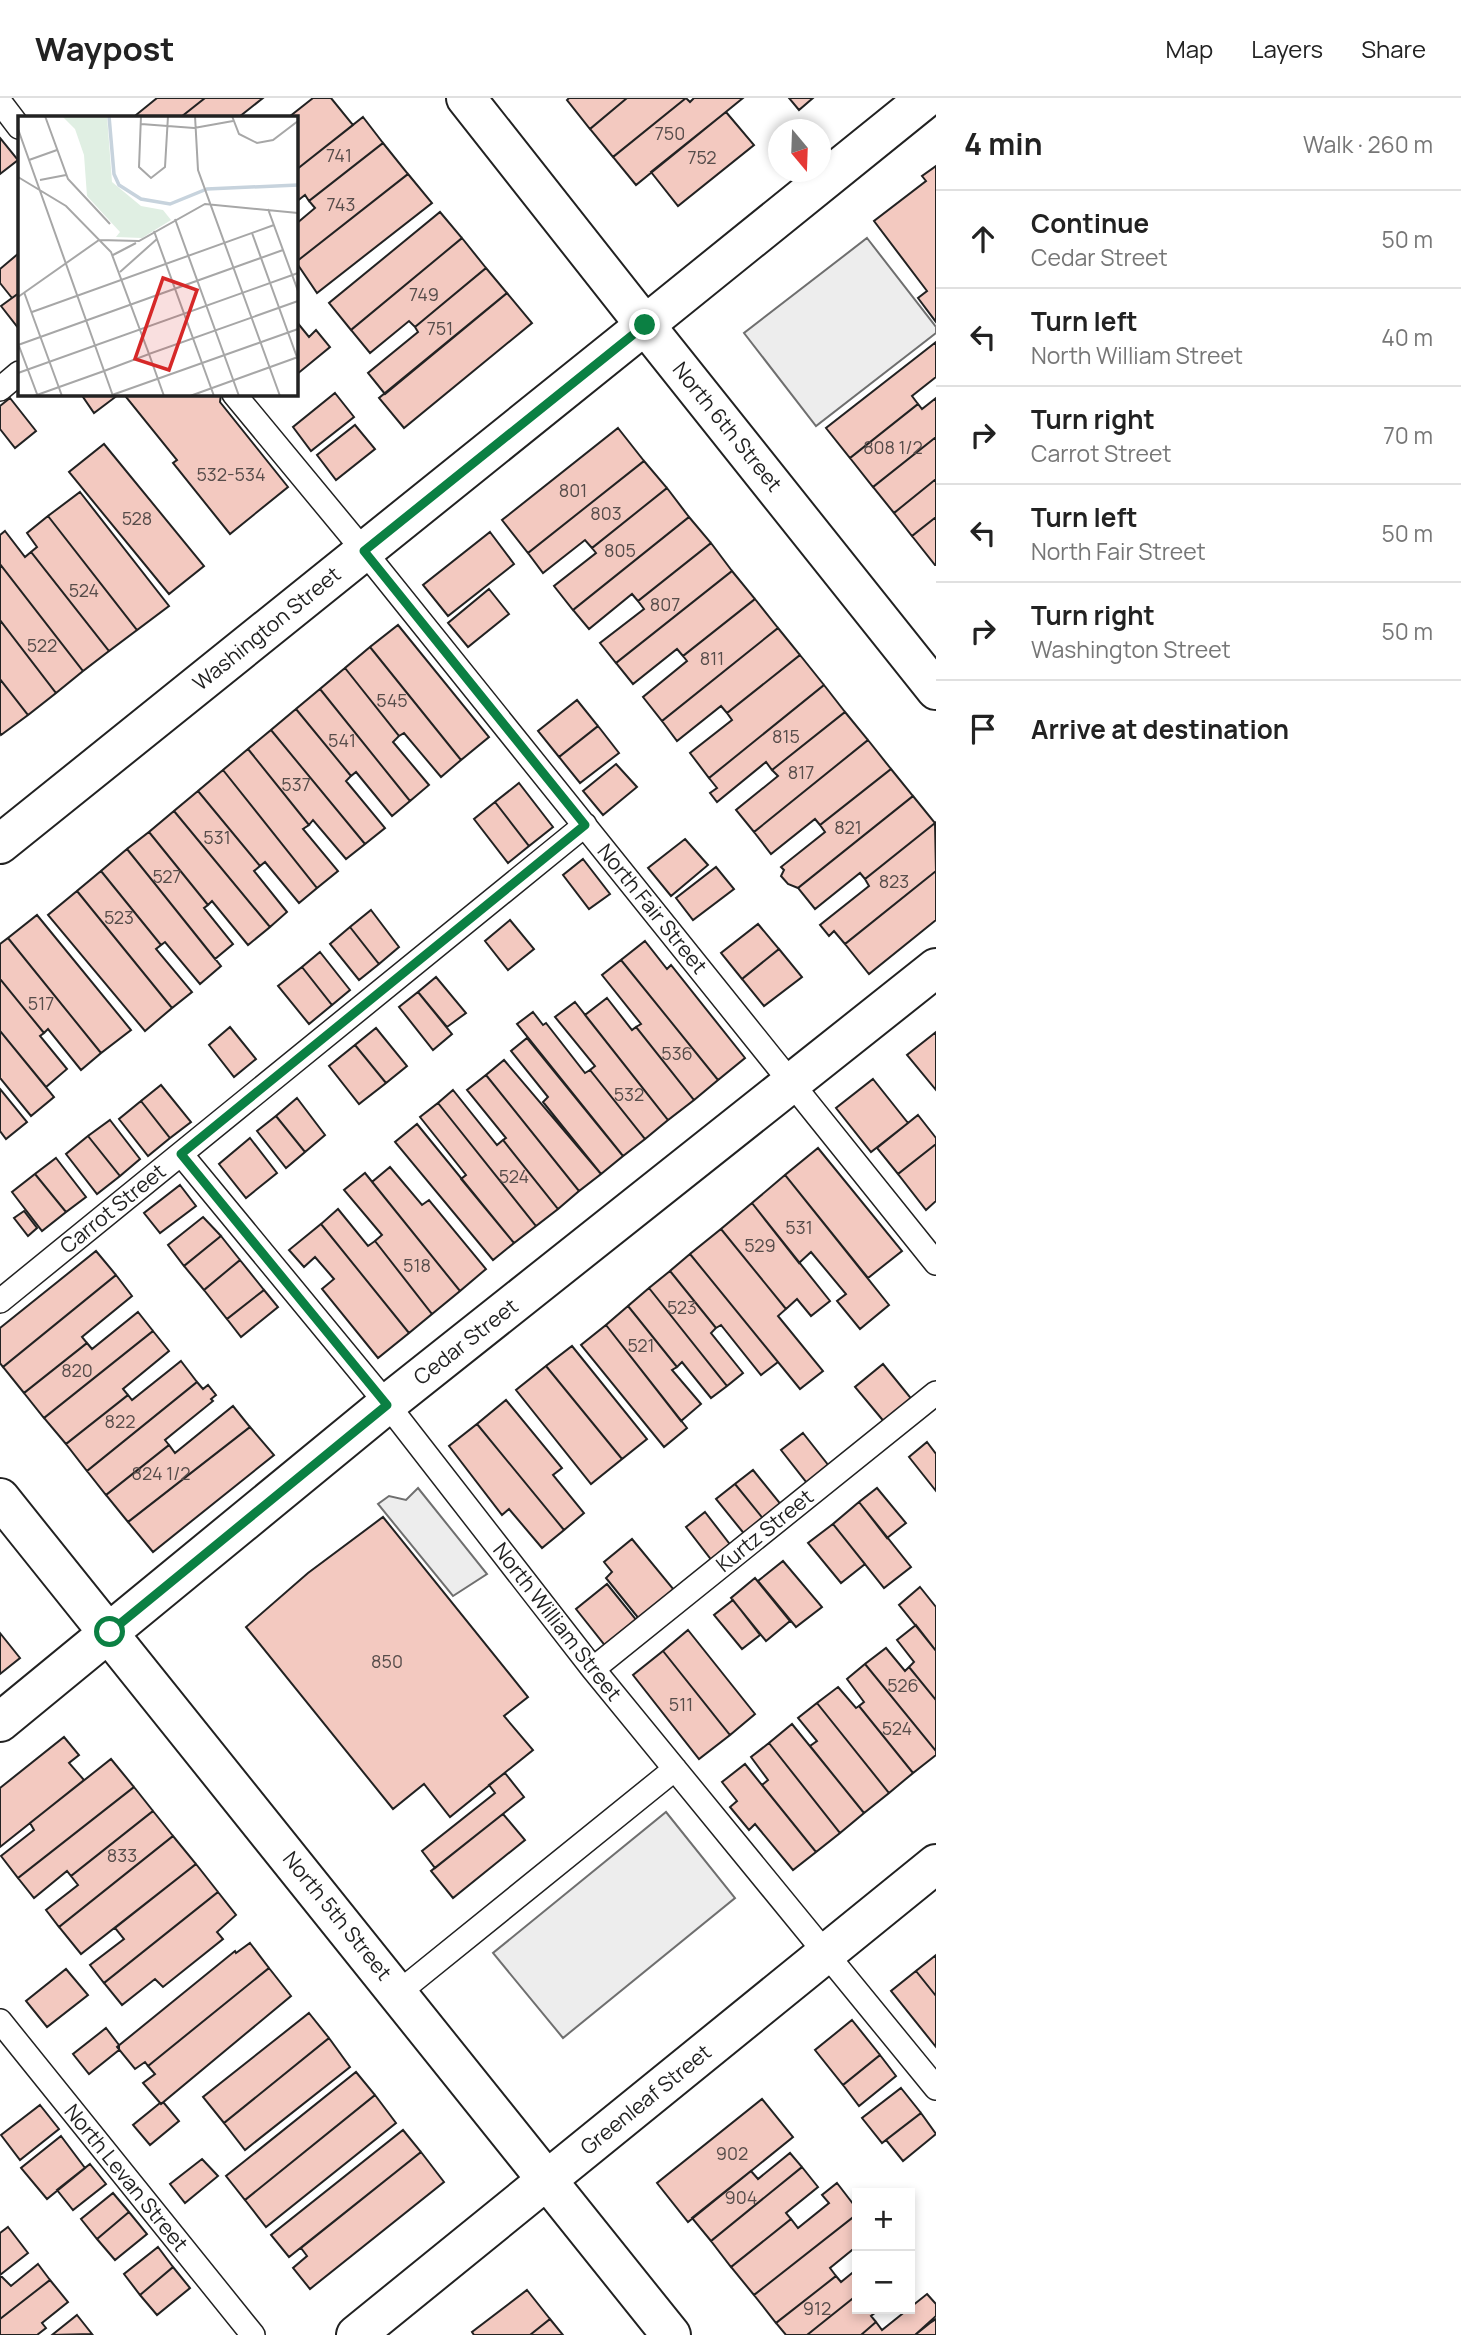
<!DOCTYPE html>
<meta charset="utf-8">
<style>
:root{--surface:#fff;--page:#f2f2f2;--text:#222;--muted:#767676;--line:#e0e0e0}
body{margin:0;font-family:Manrope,sans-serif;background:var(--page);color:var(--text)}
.controls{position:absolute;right:21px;bottom:21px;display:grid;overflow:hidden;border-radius:0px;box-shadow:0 4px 10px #0003}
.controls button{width:63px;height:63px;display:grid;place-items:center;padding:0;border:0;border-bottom:2px solid var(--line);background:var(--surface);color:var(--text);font:35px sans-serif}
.compass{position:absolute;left:768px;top:21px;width:63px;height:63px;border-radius:50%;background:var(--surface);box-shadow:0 4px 10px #0003;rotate:161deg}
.stop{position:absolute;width:21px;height:21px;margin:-16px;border:5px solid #0b8043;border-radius:50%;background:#fff}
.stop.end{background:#0b8043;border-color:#fff;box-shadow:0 2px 7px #0008}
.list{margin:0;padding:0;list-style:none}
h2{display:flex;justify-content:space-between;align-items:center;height:91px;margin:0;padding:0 28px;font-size:30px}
h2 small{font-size:23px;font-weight:400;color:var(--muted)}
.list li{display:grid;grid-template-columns:46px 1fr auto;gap:21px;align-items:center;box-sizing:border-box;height:98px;padding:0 28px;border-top:2px solid var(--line)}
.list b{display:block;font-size:26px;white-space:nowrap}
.list p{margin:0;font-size:23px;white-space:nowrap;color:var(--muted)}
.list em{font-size:23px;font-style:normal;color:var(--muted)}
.icon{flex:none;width:38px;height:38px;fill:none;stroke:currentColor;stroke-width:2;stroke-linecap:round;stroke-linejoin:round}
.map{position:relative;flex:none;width:936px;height:2237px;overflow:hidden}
header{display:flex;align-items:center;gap:42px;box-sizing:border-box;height:98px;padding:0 35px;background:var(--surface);border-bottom:2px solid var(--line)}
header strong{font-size:33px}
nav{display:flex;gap:38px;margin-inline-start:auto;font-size:24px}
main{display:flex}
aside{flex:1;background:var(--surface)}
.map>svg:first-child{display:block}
.parking{fill:#ededed;stroke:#6f6f6f;stroke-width:2}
.building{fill:#f3c9c0;stroke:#222;stroke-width:2}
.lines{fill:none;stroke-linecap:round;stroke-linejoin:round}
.service-casing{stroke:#222;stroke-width:26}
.minor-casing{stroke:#222;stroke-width:42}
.tertiary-casing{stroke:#222;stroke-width:42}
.primary-casing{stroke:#222;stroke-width:42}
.service{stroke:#fff;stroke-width:23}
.minor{stroke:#fff;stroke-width:38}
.tertiary{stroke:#fff;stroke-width:38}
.primary{stroke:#fff;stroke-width:38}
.route{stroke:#0b8043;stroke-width:9}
.labels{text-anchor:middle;stroke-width:5;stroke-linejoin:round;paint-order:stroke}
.number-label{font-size:18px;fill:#564c4a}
.street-label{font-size:21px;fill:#222;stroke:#fff}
.inset-river{fill:none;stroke:#c7d3dd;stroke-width:3.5}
.inset-road{fill:none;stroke:#a7a7a7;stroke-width:2}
.view{fill:#d62828;fill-opacity:0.15;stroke:#d62828;stroke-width:3.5}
.inset-edge{fill:none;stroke:#222;stroke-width:3.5}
</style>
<header>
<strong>Waypost</strong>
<nav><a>Map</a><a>Layers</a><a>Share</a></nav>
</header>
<main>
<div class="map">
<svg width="936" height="2237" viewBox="0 0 936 2237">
<rect width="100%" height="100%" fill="#fff"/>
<!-- parking -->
<path class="parking" d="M867 140 936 229V235L816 328 744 235Z
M418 1390 487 1476 453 1498 378 1406 389 1398 406 1402Z
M666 1714 735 1800 563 1940 493 1855Z"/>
<!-- building -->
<path class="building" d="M157 0H205L181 19H138L136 17Z
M205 0H263L239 19H181Z
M313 0H331L353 27 296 72V19H289Z
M569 0H627L590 31 567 2Z
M627 0H686L613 59 590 31Z
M686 0 690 4 694 0H743L636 87 613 59Z
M789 0H813L799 12Z
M726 14 754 47 678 108 651 74Z
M363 19 383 45 309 103 305 97 296 104V72Z
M0 40 18 62 0 76Z
M383 45 408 76 296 164V126L315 110 309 103Z
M936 68V224L918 200 927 193 874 123 926 83 922 78Z
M408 76 432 105 317 195 296 164Z
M440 114 462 140 351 232 329 205Z
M462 140 486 170 415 229 409 223 370 255 351 232Z
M19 155V195L12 200 0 185V171Z
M486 170 507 195 385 296 368 275 418 234 415 229Z
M19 195V231L1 208Z
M507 195 532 225 404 330 379 300Z
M296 223 309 239 316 232 330 249 296 277Z
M936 244V279L912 298 918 306 850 360 826 330Z
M335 295 354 319 311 353 293 329Z
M87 296H117L118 297 94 315 83 299Z
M130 296H221L220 304 288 389 230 436 173 365 177 362 126 299Z
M10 300 36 333 15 350 0 331V308Z
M936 300V339L873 389 850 360 918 306 922 311Z
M355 327 375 351 336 382 317 357Z
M618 330 644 363 528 455 502 422Z
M936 339V381L894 415 873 389Z
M104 346 204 468 169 496 69 374Z
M644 363 667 390 592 450 585 442 543 475 528 455Z
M936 381V419L912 438 894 415Z
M667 390 689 419 573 512 554 488 596 455 592 450Z
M80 394 169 508 137 532 48 418Z
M48 418 137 532 109 553 31 454 37 449 27 435Z
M689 419 711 445 638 503 632 496 589 531 573 512Z
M936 419V467H935L912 438Z
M5 433 25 459 31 454 109 553 83 573 0 466V437Z
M490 434 514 466 448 518 423 487Z
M711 445 732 473 616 565 600 545 644 511 638 503Z
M0 466 83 573 56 595 0 522Z
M732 473 755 501 683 558 677 551 633 586 616 565Z
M489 491 509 516 468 549 448 525Z
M755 501 778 530 662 623 643 599 687 563 683 558Z
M0 522 56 595 28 617 0 581Z
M398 527 489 639 461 662 370 549Z
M778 530 800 557 727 615 721 608 677 643 662 623Z
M370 549 461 662 441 679 404 635 399 638 345 570Z
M800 557 824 587 709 680 690 655 732 622 727 615Z
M345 570 399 638 393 644 429 687 410 703 320 591Z
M0 581 28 617 1 637 0 635Z
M824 587 845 614 772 672 766 664 717 704 710 695 717 690 709 680Z
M320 591 410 703 392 718 356 674 351 678 296 611Z
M577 602 598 628 559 659 538 633Z
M296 611 351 678 346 683 385 730 365 746 271 632Z
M845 614 868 642 754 734 736 712 778 678 772 672Z
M598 628 619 655 580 685 559 659Z
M271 632 365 746 346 761 313 722 309 727 248 651Z
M868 642 891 671 820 727 815 721 771 756 754 734Z
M248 651 309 727 303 731 338 773 317 790 223 672Z
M616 666 637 689 603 717 583 693Z
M891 671 913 698 798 790 788 786 781 778 784 772 781 769 825 734 820 727Z
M223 672 317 790 299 805 265 764 260 768 198 693Z
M519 685 553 729 529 748 495 704Z
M198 693 260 768 254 773 287 814 270 829 174 713Z
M913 698 935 725 865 781 860 775 815 811 798 790Z
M495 704 529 748 508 765 474 721Z
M174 713 270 829 248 847 212 803 208 807 149 734Z
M935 725 936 773 845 846 834 833 829 838 820 827 869 788 865 781Z
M149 734 208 807 204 810 233 846 215 861 127 751Z
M685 741 708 767 671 798 648 770Z
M127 751 221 868 200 886 165 844 161 847 101 773Z
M583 761 610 796 589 811 563 777Z
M716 769 734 791 693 822 676 800Z
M101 773 161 847 156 851 192 894 172 910 77 793Z
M936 773V822L869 876 845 846Z
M77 793 172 910 145 933 48 817Z
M371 812 399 849 379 866 350 829Z
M37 817 131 932 101 955 8 840Z
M510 822 534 851 508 872 485 843Z
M758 826 779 851 742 881 721 855Z
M350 829 379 866 359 882 330 846Z
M8 840 101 955 81 972 48 931 44 935 0 881V846Z
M645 843 667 871 671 867 745 960 718 982 621 862Z
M779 851 802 879 764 908 742 881Z
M320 854 350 892 332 907 302 869Z
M621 862 718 982 694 1002 636 929 641 926 602 877Z
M302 869 332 907 309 926 278 888Z
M436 879 466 915 447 929 418 894Z
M0 881 44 935 40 938 67 971 46 989 0 933Z
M418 894 452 936 433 952 399 909Z
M607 900 632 932 636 929 694 1002 668 1022 585 917Z
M575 904 668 1022 645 1041 590 972 595 968 555 919Z
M533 914 543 927 546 925 585 975 590 972 645 1041 623 1058 517 926Z
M230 929 256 961 234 979 209 947Z
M376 930 407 968 386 985 355 947Z
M0 933 54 999 31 1018 0 980Z
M936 934V992L907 957Z
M527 940 623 1058 601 1076 543 1004 548 999 511 953Z
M355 947 386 985 359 1006 329 968Z
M504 962 601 1076 579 1093 486 977Z
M486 977 579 1093 558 1111 503 1042 506 1040 467 992Z
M873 981 908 1025 871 1054 836 1010Z
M161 987 191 1024 170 1040 141 1003Z
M0 991 27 1024 6 1041 0 1033Z
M453 992 497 1047 503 1042 558 1111 536 1128 438 1005Z
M297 1000 325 1037 305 1054 276 1018Z
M141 1003 170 1040 148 1058 119 1021Z
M438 1005 536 1128 514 1145 461 1081 466 1077 420 1019Z
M918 1017 936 1040V1046L898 1076 877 1050Z
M276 1018 305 1054 286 1070 257 1033Z
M110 1022 140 1061 120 1078 88 1038Z
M417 1026 514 1145 493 1162 395 1044Z
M88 1038 120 1078 97 1096 66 1056Z
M250 1040 277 1075 246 1100 219 1066Z
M936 1046V1103L926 1112 898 1076Z
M818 1050 902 1153 868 1180 785 1077Z
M56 1060 86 1099 66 1114 35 1076Z
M390 1069 422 1107 429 1102 486 1171 460 1193 372 1084Z
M365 1075 460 1193 432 1216 375 1143 382 1137 344 1092Z
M35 1076 66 1114 42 1133 12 1094Z
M785 1077 889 1207 860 1231 837 1203 846 1196 811 1154 799 1165 752 1105Z
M180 1087 196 1108 160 1135 144 1115Z
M752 1105 830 1203 811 1218 797 1201 786 1211 721 1131Z
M338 1111 368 1148 375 1143 432 1216 409 1235 321 1126Z
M24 1113 37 1130 28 1138 14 1120Z
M203 1119 221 1138 184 1168 168 1147Z
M321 1126 409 1235 378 1260 322 1191 334 1181 315 1159 304 1169 289 1152Z
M721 1131 786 1211 778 1218 823 1273 800 1291 690 1156Z
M221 1138 240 1162 204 1192 184 1168Z
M96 1153 116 1177 3 1269 0 1265V1230Z
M690 1156 778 1264 761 1277 721 1227 716 1230 670 1173Z
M240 1162 264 1192 227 1221 204 1192Z
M670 1173 716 1230 711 1235 743 1275 727 1288 649 1190Z
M116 1177 132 1198 82 1239 87 1245 24 1295 3 1269Z
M649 1190 727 1288 711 1300 682 1264 677 1269 628 1208Z
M264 1192 278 1209 241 1239 227 1221Z
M628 1208 677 1269 672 1272 701 1306 681 1323 606 1227Z
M138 1214 153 1233 44 1320 24 1295 87 1245 92 1251Z
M606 1227 687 1330 664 1349 581 1247Z
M153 1233 169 1253 123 1291 128 1297 66 1346 44 1320Z
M572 1248 647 1341 622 1361 546 1268Z
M181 1263 197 1284 87 1373 66 1346 128 1297 132 1302Z
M883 1266 914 1304 886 1326 855 1289Z
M546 1268 622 1361 591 1386 516 1292Z
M197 1284 203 1291 208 1287 216 1297 211 1301 213 1303 165 1342 169 1347 106 1397 87 1373Z
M506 1302 562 1370 553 1377 584 1415 564 1432 477 1326Z
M233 1308 250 1329 128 1424 106 1397 169 1347 175 1355Z
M477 1326 564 1432 542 1450 509 1411 502 1417 449 1348Z
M250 1329 274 1357 153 1454 128 1424Z
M803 1335 829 1368 807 1385 781 1352Z
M927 1344 936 1356V1393L909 1359Z
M753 1372 783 1409 765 1423 735 1386Z
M735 1386 765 1423 746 1438 716 1401Z
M877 1390 906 1425 887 1440 859 1404Z
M859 1404 911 1469 884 1490 833 1426Z
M705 1414 732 1449 713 1464 686 1429Z
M383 1419 528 1599 504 1618 533 1652 450 1719 424 1686 393 1711 246 1529 308 1475Z
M833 1426 865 1466 841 1485 808 1445Z
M632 1441 679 1498 644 1527 606 1480 612 1474 604 1464Z
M783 1463 822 1509 796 1529 758 1483Z
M755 1480 790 1523 766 1543 731 1500Z
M607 1486 642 1529 611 1555 576 1511Z
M920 1489 936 1509V1553L899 1507Z
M733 1502 760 1537 742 1551 714 1517Z
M916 1527 936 1553V1602L909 1569 914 1564 897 1542Z
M688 1532 755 1616 730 1637 663 1553Z
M0 1535 20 1560 0 1576Z
M886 1550 905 1573 909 1569 936 1602V1653L865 1566Z
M663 1553 730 1637 699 1661 633 1577Z
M865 1566 936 1653V1657L913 1675 859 1608 864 1604 847 1581Z
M838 1589 856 1610 859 1608 913 1675 889 1695 817 1605Z
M817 1605 889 1695 864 1715 810 1648 817 1643 798 1620Z
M792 1626 864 1715 840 1735 769 1645Z
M64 1639 79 1657 69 1665 84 1682 0 1749V1690Z
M769 1645 840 1735 816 1754 762 1687 768 1682 751 1659Z
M111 1661 134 1689 18 1780 1 1758 34 1732 30 1725Z
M745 1666 816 1754 793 1772 755 1726 749 1732 730 1709 737 1703 722 1684Z
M505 1675 524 1699 435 1770 422 1753 495 1695 489 1687Z
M134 1689 153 1713 71 1778 67 1773 34 1800 18 1780Z
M153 1713 173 1738 59 1829 46 1812 78 1787 71 1778Z
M503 1716 525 1742 453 1800 431 1773Z
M173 1738 196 1766 81 1856 59 1829Z
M196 1766 218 1794 104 1885 90 1867 124 1841 115 1830Z
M218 1794 236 1817 217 1834 223 1841 163 1889 155 1881 122 1907 104 1885Z
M250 1845 269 1870 148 1968 145 1964 135 1971 117 1949 235 1853 236 1855Z
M936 1857V1898L916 1873Z
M269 1870 291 1898 161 2006 143 1985 155 1976 148 1968Z
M66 1871 88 1897 47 1929 26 1903Z
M916 1873 936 1898V1949L891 1893Z
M309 1915 329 1940 224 2025 203 1999Z
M852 1922 880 1957 843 1987 815 1952Z
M106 1930 119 1947V1952L89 1976 73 1956Z
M329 1940 350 1969 245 2052 224 2025Z
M880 1957 896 1978 859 2008 843 1987Z
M356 1974 375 1997 245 2102 226 2078Z
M901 1990 921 2015 882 2045 862 2020Z
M375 1997 396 2025 266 2129 245 2102Z
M762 2001 793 2039 688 2124 657 2085Z
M160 2005H164L179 2023 150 2047 133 2027Z
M40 2007 59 2031 20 2062 1 2037Z
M921 2015 936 2036 903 2063 886 2042Z
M403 2032 421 2054 289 2159 271 2137Z
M61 2038 85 2070 47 2101 21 2070Z
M421 2054 444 2084 310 2191 293 2170 307 2158 301 2150Z
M790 2055 802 2069 711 2143 692 2120 751 2073 758 2081Z
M202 2061 218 2078 185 2105 170 2086Z
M90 2066 106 2086 73 2112 57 2092Z
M802 2069 818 2089 786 2115 791 2121 731 2169 711 2143Z
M837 2085 857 2111V2116L754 2197 731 2169 791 2121 798 2130 829 2105 822 2097Z
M113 2095 129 2114 97 2141 81 2121Z
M129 2114 147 2136 115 2162 97 2141Z
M856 2117 857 2148 830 2170 836 2178 776 2225 754 2197Z
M8 2129 28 2155 0 2177V2135Z
M158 2149 173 2169 140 2197 124 2176Z
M38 2166 50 2182 0 2221V2177L11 2188Z
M173 2169 190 2190 157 2217 140 2197Z
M857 2171V2197L807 2237H786L776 2225 836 2178 841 2184Z
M50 2182 68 2204 42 2225 46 2230 37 2237H0V2221Z
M527 2192 550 2221 530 2237H474L472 2234Z
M927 2196 936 2206V2218L915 2237H861L876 2224 882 2232Z
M857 2197V2211H880L871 2218 876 2224 861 2237H807Z
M77 2217 92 2236 52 2237Z
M550 2221 563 2237H530Z
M936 2221V2237H915L930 2225Z"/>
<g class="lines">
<defs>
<path id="service" d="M0 4 19 29
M0 291 19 275
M234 296 364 453 936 1165
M181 1056 387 1306 593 1571 936 1990
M0 1203 585 727
M593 1571 936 1295
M398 1895 675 1671
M0 1923 253 2237"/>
<path id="minor" d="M0 746 645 227
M0 1400 671 2237
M0 1624 387 1306 936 870
M356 2237 936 1766"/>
<path id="tertiary" d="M645 227 936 592"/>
<path id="primary" d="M466 0 645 227 926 0"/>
</defs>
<!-- service casing -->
<use href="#service" class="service-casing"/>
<!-- minor casing -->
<use href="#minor" class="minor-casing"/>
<!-- tertiary casing -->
<use href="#tertiary" class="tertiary-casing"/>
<!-- primary casing -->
<use href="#primary" class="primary-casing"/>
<!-- service -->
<use href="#service" class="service"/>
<!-- minor -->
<use href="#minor" class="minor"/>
<!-- tertiary -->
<use href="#tertiary" class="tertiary"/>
<!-- primary -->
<use href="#primary" class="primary"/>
</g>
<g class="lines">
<!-- route -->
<path class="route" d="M110 1534 387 1307 181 1056 585 727 364 453 645 227"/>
</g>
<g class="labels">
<!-- number labels -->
<g class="number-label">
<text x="670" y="42">750</text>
<text x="339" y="64">741</text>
<text x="702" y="66">752</text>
<text x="341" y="113">743</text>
<text x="424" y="203">749</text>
<text x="440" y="237">751</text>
<text x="893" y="356">808 1/2</text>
<text x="231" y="383">532-534</text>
<text x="573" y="399">801</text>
<text x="606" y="422">803</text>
<text x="137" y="427">528</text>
<text x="620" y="459">805</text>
<text x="84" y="499">524</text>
<text x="665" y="513">807</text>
<text x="42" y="554">522</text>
<text x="712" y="567">811</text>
<text x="392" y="609">545</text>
<text x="786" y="645">815</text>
<text x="342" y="649">541</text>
<text x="801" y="681">817</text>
<text x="296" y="693">537</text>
<text x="848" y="736">821</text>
<text x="217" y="746">531</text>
<text x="167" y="785">527</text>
<text x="894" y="790">823</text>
<text x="119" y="826">523</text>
<text x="41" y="912">517</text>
<text x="677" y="962">536</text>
<text x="629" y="1003">532</text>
<text x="514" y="1085">524</text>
<text x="799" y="1136">531</text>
<text x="760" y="1154">529</text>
<text x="417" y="1174">518</text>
<text x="682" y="1216">523</text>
<text x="641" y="1254">521</text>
<text x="77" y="1279">820</text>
<text x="120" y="1330">822</text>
<text x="161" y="1382">824 1/2</text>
<text x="387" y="1570">850</text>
<text x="903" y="1594">526</text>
<text x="681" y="1613">511</text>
<text x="897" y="1637">524</text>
<text x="122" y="1764">833</text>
<text x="732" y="2062">902</text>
<text x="741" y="2106">904</text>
<text x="817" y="2217">912</text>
</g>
<!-- street labels -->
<g class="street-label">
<text transform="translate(727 329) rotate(51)" y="7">North 6th Street</text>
<text transform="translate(267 531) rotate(-39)" y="7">Washington Street</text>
<text transform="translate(652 811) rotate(51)" y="7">North Fair Street</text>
<text transform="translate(113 1111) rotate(-39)" y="7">Carrot Street</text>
<text transform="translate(466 1244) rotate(-38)" y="7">Cedar Street</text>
<text transform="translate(765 1433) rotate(-39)" y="7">Kurtz Street</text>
<text transform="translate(557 1524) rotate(52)" y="7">North William Street</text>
<text transform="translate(337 1818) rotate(51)" y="7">North 5th Street</text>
<text transform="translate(646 2002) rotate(-39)" y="7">Greenleaf Street</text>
<text transform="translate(126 2080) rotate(51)" y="7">North Levan Street</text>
</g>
</g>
<!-- overview -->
<g transform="translate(18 18)">
<rect width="280" height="280" fill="#fff"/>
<path d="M44 0H89L94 66 123 90 145 94 153 104 124 122 98 121 102 116 69 80 66 39 57 13Z" fill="#e0efe3"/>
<path class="inset-river" d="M91 0 96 58 101 69 123 83 152 88 189 73 280 69"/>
<path class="inset-road" d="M27 0 50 63 92 108M123 0 121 51 133 62 147 51 150 0M177 0 180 54 262 280M214 0 221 18 239 27 255 24 280 5M123 8 176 12 215 5M0 13 95 280M11 44 39 34M0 61 48 90 93 136 131 238 280 185M22 64 48 59M250 93 280 175M157 103 221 280M136 115 196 280M234 117 280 244M95 139 118 127M102 156 139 123M6 176 44 280M0 181 81 124 121 125 187 88 280 97M14 196 256 109M0 229 265 134M1 230 19 278M86 255 131 238 146 280M0 257 280 157M94 279 280 213M16 280 86 255M172 280 280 241"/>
<path class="view" d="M145 162 179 174 151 254 117 243Z"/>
<rect width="280" height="280" class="inset-edge"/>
</g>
</svg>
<div class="controls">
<button>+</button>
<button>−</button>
</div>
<svg class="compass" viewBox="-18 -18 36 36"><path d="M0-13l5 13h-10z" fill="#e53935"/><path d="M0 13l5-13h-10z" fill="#767676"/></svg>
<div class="stop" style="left:110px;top:1534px"></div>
<div class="stop end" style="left:645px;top:227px"></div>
</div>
<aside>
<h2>4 min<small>Walk · 260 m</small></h2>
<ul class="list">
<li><svg class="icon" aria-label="ahead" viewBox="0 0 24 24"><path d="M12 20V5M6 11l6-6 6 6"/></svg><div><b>Continue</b><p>Cedar Street</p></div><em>50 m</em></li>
<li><svg class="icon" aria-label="left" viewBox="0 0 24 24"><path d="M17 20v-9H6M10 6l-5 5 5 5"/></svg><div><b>Turn left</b><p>North William Street</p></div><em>40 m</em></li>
<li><svg class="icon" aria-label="right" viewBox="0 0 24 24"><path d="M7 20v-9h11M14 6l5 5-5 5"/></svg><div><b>Turn right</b><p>Carrot Street</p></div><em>70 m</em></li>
<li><svg class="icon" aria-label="left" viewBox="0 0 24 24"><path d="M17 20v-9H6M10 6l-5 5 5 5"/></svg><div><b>Turn left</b><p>North Fair Street</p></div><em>50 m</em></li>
<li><svg class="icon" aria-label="right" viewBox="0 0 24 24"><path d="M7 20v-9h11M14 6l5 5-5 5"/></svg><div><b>Turn right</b><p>Washington Street</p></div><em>50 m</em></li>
<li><svg class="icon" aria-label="arrive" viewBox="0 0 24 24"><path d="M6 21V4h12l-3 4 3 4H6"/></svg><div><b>Arrive at destination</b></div></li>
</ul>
</aside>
</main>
